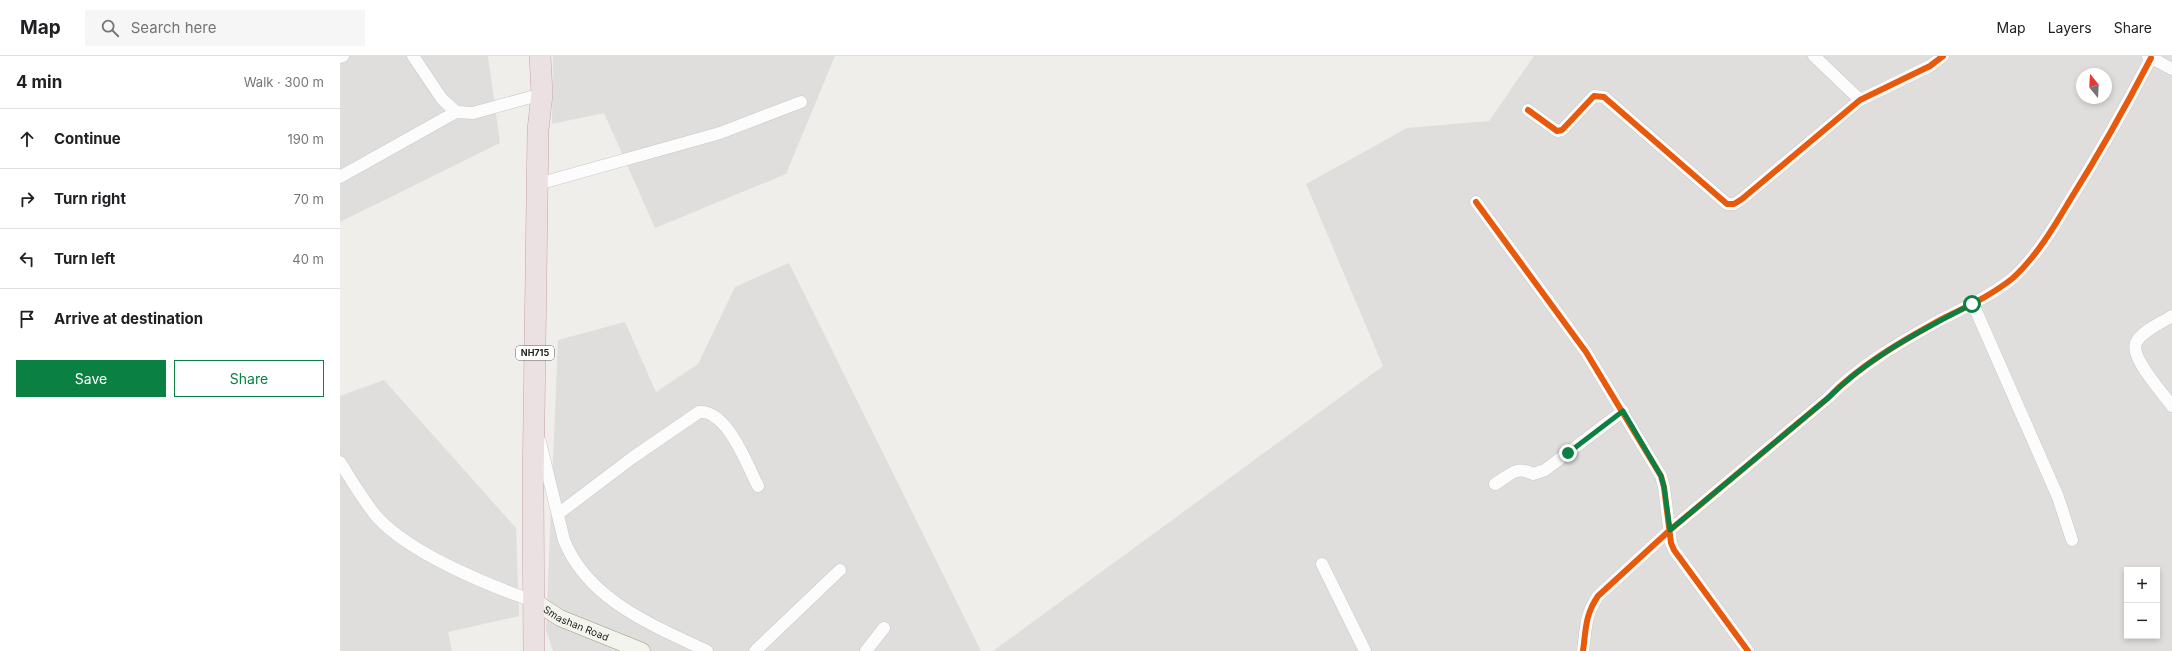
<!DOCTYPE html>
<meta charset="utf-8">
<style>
:root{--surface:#fff;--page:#f6f6f6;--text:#202124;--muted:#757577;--line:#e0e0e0;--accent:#0b8043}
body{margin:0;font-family:Inter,sans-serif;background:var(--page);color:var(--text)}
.controls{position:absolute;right:12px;bottom:12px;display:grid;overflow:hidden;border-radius:0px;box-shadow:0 2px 6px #0003}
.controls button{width:36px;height:36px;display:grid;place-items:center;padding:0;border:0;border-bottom:1px solid var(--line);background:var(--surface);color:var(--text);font:20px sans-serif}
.compass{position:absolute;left:1736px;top:12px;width:36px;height:36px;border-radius:50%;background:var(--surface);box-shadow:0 2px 6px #0003;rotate:342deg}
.stop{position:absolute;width:12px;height:12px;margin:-9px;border:3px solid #0b8043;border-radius:50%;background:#fff}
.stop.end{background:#0b8043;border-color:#fff;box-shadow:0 1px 4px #0008}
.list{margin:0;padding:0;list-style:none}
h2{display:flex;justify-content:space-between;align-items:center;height:52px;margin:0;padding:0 16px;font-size:17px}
h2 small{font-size:13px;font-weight:400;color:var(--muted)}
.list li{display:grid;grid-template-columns:26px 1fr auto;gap:12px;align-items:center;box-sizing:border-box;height:60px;padding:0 16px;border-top:1px solid var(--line)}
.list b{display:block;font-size:15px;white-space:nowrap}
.list em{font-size:13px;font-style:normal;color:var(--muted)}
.actions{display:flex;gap:8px;padding:12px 16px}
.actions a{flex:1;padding:9px 0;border:1px solid var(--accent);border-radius:0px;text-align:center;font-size:14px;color:var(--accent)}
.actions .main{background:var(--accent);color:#fff}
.icon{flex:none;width:22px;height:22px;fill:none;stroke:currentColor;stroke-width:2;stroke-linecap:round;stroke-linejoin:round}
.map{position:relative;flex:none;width:1832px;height:595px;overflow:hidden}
header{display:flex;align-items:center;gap:24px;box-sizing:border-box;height:56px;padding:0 20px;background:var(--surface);border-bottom:1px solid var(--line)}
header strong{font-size:19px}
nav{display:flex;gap:22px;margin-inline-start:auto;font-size:14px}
.search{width:280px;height:36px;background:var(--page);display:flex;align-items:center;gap:10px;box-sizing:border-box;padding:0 14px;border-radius:0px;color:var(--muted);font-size:15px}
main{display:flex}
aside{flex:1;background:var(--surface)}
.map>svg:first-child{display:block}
.residential{fill:#dfdedc;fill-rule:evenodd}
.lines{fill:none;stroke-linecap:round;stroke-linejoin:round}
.street-casing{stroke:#c9c8c7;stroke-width:13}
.secondary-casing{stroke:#999b81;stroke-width:17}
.highway-casing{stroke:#c6a2ab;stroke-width:22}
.street{stroke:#fdfcfc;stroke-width:12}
.secondary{stroke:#f3f4ed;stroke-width:16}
.highway{stroke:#ece1e2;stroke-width:21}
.cycleway-casing{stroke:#fff;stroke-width:8}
.cycleway{stroke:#e8590c;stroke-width:6}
.route{stroke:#0b8043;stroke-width:5}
.labels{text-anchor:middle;stroke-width:3;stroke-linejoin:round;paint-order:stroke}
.shield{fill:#fff;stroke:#646464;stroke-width:1}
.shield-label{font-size:9px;font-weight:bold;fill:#222}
.street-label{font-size:10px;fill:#222;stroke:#fff}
</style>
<header>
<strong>Map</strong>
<div class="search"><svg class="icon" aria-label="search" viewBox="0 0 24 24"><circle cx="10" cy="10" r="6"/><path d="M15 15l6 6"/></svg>Search here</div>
<nav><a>Map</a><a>Layers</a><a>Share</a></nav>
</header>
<main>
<aside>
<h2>4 min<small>Walk · 300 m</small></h2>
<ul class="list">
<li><svg class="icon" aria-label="ahead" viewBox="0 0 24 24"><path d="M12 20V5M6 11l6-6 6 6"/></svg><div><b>Continue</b></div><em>190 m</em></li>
<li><svg class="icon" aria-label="right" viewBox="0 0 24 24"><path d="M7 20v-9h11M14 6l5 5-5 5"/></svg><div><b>Turn right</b></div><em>70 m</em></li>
<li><svg class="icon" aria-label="left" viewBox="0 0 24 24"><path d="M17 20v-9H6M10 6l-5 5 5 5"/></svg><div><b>Turn left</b></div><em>40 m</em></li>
<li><svg class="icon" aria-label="arrive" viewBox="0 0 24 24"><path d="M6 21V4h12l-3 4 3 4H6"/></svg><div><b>Arrive at destination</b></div></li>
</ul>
<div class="actions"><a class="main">Save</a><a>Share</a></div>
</aside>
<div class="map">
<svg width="1832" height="595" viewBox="0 0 1832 595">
<rect width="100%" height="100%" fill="#f0eeeb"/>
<!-- residential -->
<path class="residential" d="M0 0H148L160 87 0 166Z
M213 0H495L446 118 315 172 264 57 212 68Z
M1194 0H1832V595H653L1043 310 966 128 1067 72 1149 65ZM1742 18H1766V42H1742ZM1787 514H1817V580H1787Z
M449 207 641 595H213L206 574 218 284 285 266 316 336 358 308 395 231Z
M44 324 176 472 179 560 108 576 112 595H0V340Z"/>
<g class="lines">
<defs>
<path id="street" d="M73 0 102 43 116 56
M1474 0 1520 44
M1808 0 1832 13
M0 1 3 0
M1188 54 1217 75 1222 74 1254 40 1264 41 1387 148H1394L1402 143 1520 44 1590 10 1603 0
M0 121 116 56 133 57 202 38
M198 128 380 77 461 46
M1136 146 1246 296 1321 420 1324 431 1331 487 1334 494 1408 595
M1633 248 1718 441 1732 484
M1832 260C1821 267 1804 274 1797 285 1787 299 1823 337 1832 350
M200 386 224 484C248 544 312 569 367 595
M0 406C12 425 24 446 38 462 70 497 149 530 194 545
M1155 428C1170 419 1176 409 1193 418L1205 414 1283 355
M218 458 292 402 359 356C387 353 407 409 418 430
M982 508 1025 595
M415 595 500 514
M526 595 544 572
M1243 595C1246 573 1245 559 1258 540L1330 474 1488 342C1520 309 1562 285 1602 263 1626 251 1652 239 1673 222 1696 201 1714 171 1730 144 1759 98 1786 50 1811 2"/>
<g id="secondary">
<path id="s1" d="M194 545 220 562 302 595"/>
</g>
<path id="highway" d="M194 595 193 433 198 74 202 38 200 0"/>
</defs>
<!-- street casing -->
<use href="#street" class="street-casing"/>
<!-- secondary casing -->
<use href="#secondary" class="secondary-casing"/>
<!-- highway casing -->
<use href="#highway" class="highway-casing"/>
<!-- street -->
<use href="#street" class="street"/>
<!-- secondary -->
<use href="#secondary" class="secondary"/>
<!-- highway -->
<use href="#highway" class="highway"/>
<defs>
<path id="cycleway" d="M1188 54 1217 75 1222 74 1254 40 1264 41 1387 148H1394L1402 143 1520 44 1590 10 1603 0
M1136 146 1246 296 1321 420 1324 431 1331 487 1334 494 1408 595
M1243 595C1246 573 1245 559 1258 540L1330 474 1488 342C1520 309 1562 285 1602 263 1626 251 1652 239 1673 222 1696 201 1714 171 1730 144 1759 98 1786 50 1811 2"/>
</defs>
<!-- cycleway casing -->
<use href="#cycleway" class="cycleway-casing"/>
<!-- cycleway -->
<use href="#cycleway" class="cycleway"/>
</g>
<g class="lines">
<!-- route -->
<path class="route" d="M1228 397 1283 355 1321 420 1324 431 1330 474 1488 342C1528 301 1582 274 1632 248"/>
</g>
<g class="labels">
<!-- shield labels -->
<rect class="shield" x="176" y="290" width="38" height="14" rx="3"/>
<g class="shield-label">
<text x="195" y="300">NH715</text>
</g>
<!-- street labels -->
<g class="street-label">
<text dy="4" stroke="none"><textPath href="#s1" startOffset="48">Smashan Road</textPath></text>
</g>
</g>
</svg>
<div class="controls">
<button>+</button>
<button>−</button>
</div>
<svg class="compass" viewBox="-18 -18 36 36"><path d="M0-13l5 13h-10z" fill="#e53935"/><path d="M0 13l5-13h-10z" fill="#757577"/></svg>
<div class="stop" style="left:1632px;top:248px"></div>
<div class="stop end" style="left:1228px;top:397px"></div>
</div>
</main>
